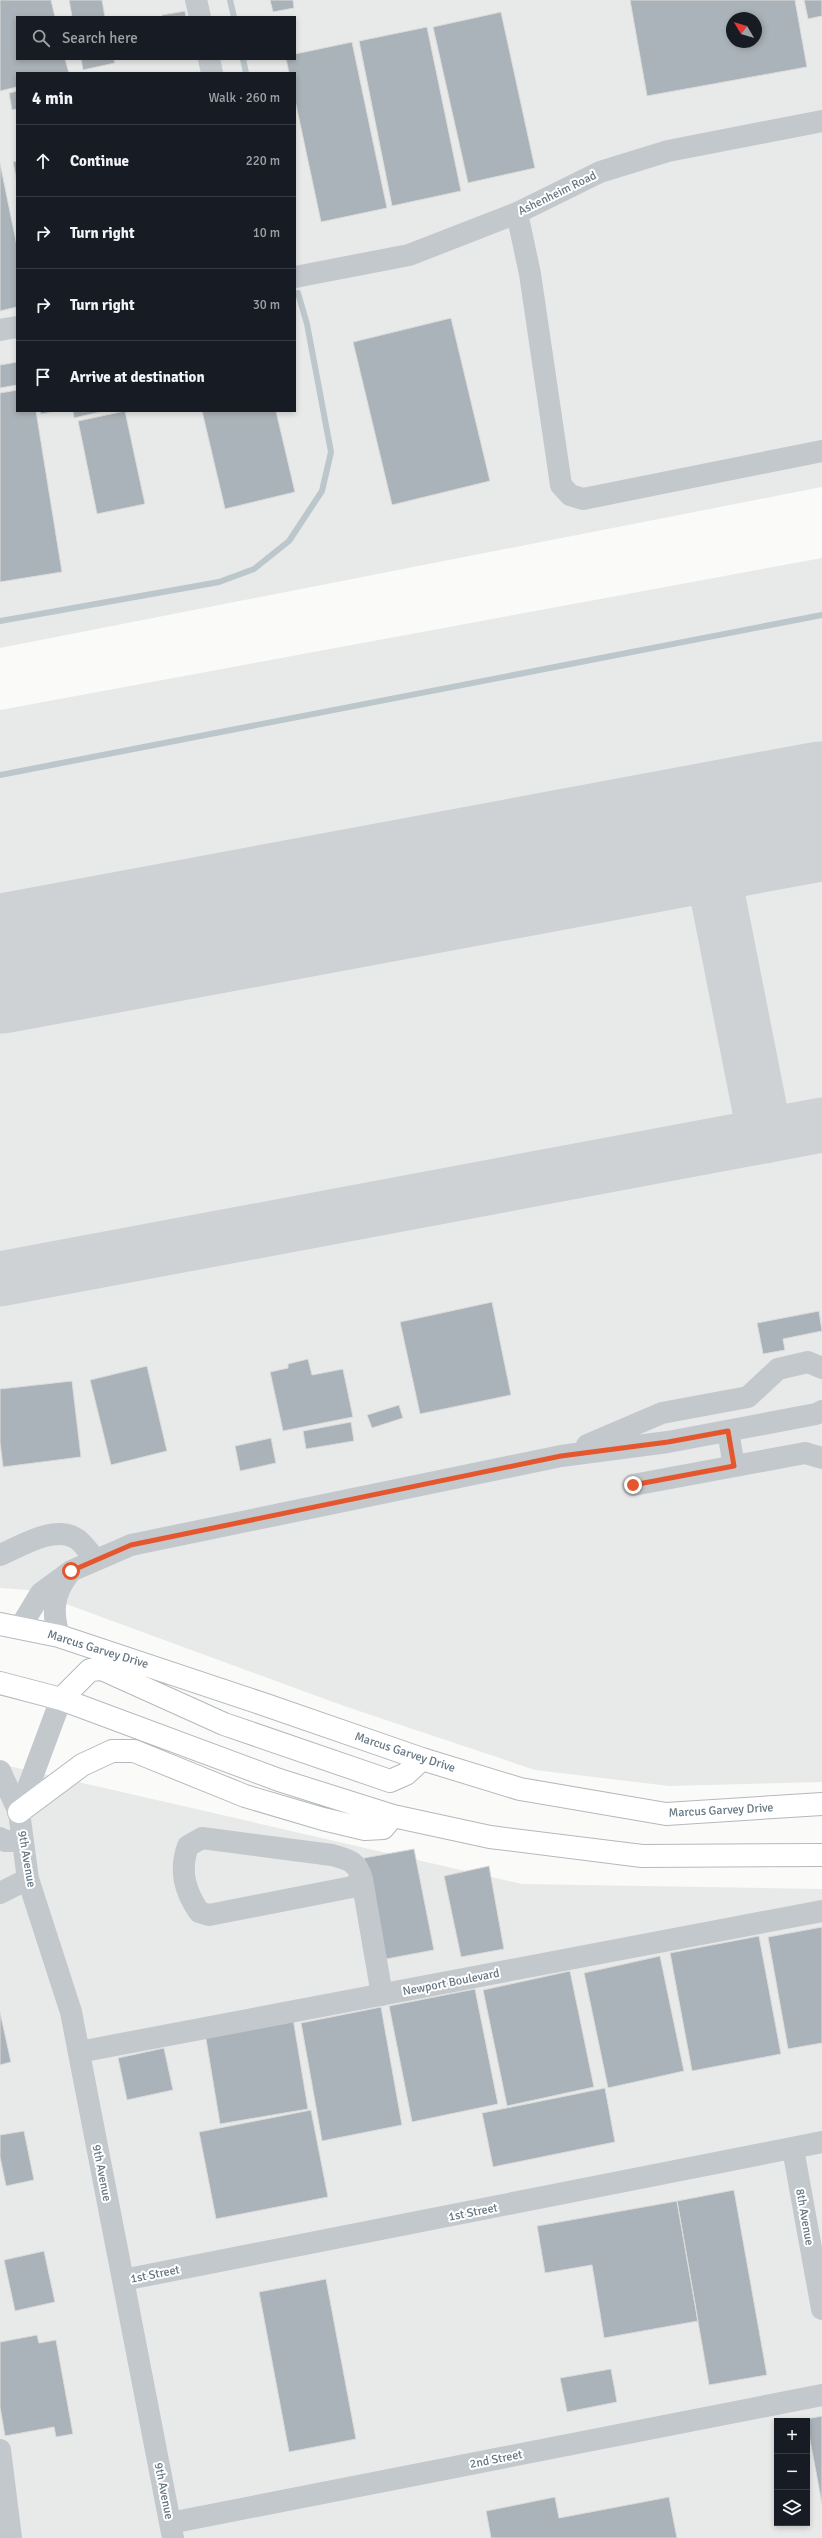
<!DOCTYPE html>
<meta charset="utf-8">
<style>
:root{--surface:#171b24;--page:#20242c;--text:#f1f3f6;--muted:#9ea1a6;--line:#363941}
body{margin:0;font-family:Signika,sans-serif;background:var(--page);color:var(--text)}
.controls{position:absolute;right:12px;bottom:12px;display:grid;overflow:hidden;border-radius:0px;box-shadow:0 2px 6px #0003}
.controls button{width:36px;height:36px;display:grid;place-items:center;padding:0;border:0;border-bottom:1px solid var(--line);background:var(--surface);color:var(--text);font:20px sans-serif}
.compass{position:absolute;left:726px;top:12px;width:36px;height:36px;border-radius:50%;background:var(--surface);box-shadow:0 2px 6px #0003;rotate:308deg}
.stop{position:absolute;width:12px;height:12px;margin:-9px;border:3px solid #e4572e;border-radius:50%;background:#fff}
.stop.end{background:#e4572e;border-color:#fff;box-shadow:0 1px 4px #0008}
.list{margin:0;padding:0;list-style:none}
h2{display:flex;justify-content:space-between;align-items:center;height:52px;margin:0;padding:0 16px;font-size:17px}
h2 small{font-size:13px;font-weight:400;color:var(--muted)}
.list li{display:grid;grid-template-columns:26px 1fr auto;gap:12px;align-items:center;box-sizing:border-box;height:72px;padding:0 16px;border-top:1px solid var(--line)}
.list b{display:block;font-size:15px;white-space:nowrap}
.list em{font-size:13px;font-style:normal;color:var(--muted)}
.icon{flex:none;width:22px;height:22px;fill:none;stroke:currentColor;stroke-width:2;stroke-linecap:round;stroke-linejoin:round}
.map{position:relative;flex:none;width:822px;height:2538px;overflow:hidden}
.search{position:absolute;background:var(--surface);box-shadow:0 2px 6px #0003;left:16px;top:16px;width:280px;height:44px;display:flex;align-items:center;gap:10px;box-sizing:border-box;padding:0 14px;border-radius:0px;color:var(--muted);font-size:15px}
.panel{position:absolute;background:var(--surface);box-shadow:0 2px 6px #0003;left:16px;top:72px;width:280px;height:340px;border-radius:0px}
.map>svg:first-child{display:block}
.built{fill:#e8e9e9;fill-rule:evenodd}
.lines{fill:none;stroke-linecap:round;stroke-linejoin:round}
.stream{stroke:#bbc7cb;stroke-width:6}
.taxiway{stroke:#ced2d4;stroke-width:55}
.runway{stroke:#ced2d4;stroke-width:139}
.building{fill:#aab3b9;stroke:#dcdcda;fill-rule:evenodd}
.highway-casing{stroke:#b4b9bd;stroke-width:24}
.minor{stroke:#c3c8cc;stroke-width:22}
.highway{stroke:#fff;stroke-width:22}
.route{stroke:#e4572e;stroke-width:5}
.labels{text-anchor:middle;stroke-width:4;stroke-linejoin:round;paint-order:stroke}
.street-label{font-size:12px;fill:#657683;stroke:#fff}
</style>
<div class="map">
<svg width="822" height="2538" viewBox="0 0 822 2538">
<rect width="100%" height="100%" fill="#fafaf8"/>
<!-- built -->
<path class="built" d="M0 0H822V487L0 648ZM17 17H295V59H17ZM732 18H756V42H732ZM17 73H295V411H17Z
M822 558V1782L669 1786 535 1770 344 1706 28 1590 0 1588V710Z
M0 1764 522 1884 822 1889V2538H0ZM777 2421H807V2523H777Z"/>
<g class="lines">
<!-- stream -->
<path class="stream" d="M230 0 234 17
M243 59 246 73
M0 621 219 582 254 569 289 541 322 491 331 452 307 324 298 293
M0 775 822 615"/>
<!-- taxiway -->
<path class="taxiway" d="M705 832 765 1136
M0 1279 822 1125"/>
<!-- runway -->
<path class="runway" d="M0 964 822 811"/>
</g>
<!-- building -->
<path class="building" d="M0 0H51L55 17H17V59H65L69 73H17V87L0 91Z
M69 0H102L105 17H72Z
M270 0H293L294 8 273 12Z
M630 0H795L807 67 647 96ZM732 18H756V42H732Z
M804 0H822V16L808 19Z
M185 11 186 17H162V15Z
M501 12 535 168 468 183 433 27Z
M427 27 461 191 392 206 359 41Z
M352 42 387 208 321 222 295 100V73H289L286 59H295V54Z
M81 59H114L115 63 83 70Z
M17 91V109L12 110 9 93Z
M17 161V182L13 162Z
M0 163 17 246V307L0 311Z
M451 318 490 481 392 505 353 342Z
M17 362V385L0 388V365Z
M17 390V411H36L62 572 0 582V393Z
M40 411H57L41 414Z
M73 411H104L74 418Z
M125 411 145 504 97 514 78 421Z
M202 411H276L295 492 225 509Z
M492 1302 511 1395 420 1414 400 1322Z
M819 1311 822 1331 783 1339 785 1350 763 1354 757 1323Z
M308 1359 312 1375 343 1369 353 1417 283 1431 270 1372 288 1368V1364Z
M147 1366 167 1451 111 1465 90 1380Z
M72 1381 81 1457 3 1467 0 1442V1389Z
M399 1405 403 1418 372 1428 367 1415Z
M351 1422 354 1441 306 1449 303 1431Z
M271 1438 276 1463 240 1471 235 1446Z
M414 1849 434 1950 381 1960 364 1858Z
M489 1866 504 1949 461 1957 444 1876Z
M822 1927V2043L788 2049 768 1937Z
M759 1936 781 2054 692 2071 670 1953Z
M660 1956 684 2071 608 2088 584 1973Z
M570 1971 594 2087 507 2106 483 1990Z
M475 1989 498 2104 412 2122 389 2006Z
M381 2007 402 2125 322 2141 301 2023Z
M0 2012 11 2062 0 2065Z
M293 2018 308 2109 220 2124 205 2033Z
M164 2048 173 2090 127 2100 118 2058Z
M605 2088 615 2142 493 2167 482 2113Z
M311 2110 328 2197 216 2219 199 2132Z
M24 2131 34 2180 6 2186 0 2157V2135Z
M734 2190 767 2375 709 2385 677 2201Z
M677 2201 698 2321 604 2338 592 2265 545 2273 537 2226Z
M44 2251 55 2302 15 2311 4 2260Z
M326 2279 356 2439 289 2452 259 2292Z
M37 2335 39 2343 56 2340 73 2434 56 2437 54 2427 5 2436 0 2407V2342Z
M611 2369 617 2402 567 2412 560 2378Z
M822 2416V2504L806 2419Z
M555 2497 559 2518 669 2497 677 2538H491L486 2511Z"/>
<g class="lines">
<defs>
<path id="highway" d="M0 1624 59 1636 263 1704 422 1759 520 1789 666 1814 822 1804
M0 1683 61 1699 279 1780 393 1816 490 1837 642 1856 822 1855
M61 1699 90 1670 102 1669 224 1724 390 1781 406 1774 422 1759
M19 1812 82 1765 112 1751H134L245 1796 323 1819 365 1829 383 1828 393 1816"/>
</defs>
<!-- highway casing -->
<use href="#highway" class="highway-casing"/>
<!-- minor -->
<path class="minor" d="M196 0 200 17
M209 59 212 73
M517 213 530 274 561 485 570 495 583 499 822 451
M295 277 409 255 517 213 600 172 668 151 822 121
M0 330 17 327
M728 1431 734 1466
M587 1445 662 1413 748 1397 778 1369 808 1362 822 1368
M633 1485 805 1453 822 1458
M0 1555C21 1546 55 1524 77 1539 84 1544 90 1554 96 1560
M21 1626 41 1593 71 1571 131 1545 561 1456 668 1442 816 1414 822 1411
M59 1636C52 1613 53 1594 68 1575
M0 1771 19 1812 28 1879 71 2012 173 2538
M19 1812 61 1699
M0 1838 5 1841H23
M362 1879C357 1861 349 1860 332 1855L202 1838 188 1846C179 1871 185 1891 199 1912L209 1915 352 1887 362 1879 382 1995
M0 1893 28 1879
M79 2052 822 1911
M793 2149 822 2309
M123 2280 822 2142
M0 2450 11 2538
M170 2523 822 2395"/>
<!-- highway -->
<use href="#highway" class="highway"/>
</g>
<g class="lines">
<!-- route -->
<path class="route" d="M71 1571 131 1545 561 1456 668 1442 728 1431 734 1466 633 1485"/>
</g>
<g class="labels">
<!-- street labels -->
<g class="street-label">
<text transform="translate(557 193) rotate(-26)" y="4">Ashenheim Road</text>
<text transform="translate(98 1649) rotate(17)" y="4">Marcus Garvey Drive</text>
<text transform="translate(405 1752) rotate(18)" y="4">Marcus Garvey Drive</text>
<text transform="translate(721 1810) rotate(-3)" y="4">Marcus Garvey Drive</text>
<text transform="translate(27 1859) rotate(80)" y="4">9th Avenue</text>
<text transform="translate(451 1982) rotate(-11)" y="4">Newport Boulevard</text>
<text transform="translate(102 2173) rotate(79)" y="4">9th Avenue</text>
<text transform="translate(473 2212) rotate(-11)" y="4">1st Street</text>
<text transform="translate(805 2217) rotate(80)" y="4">8th Avenue</text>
<text transform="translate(155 2274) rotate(-11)" y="4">1st Street</text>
<text transform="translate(496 2459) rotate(-11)" y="4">2nd Street</text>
<text transform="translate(164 2491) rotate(79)" y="4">9th Avenue</text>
</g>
</g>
</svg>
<div class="controls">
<button>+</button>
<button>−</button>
<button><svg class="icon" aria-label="layers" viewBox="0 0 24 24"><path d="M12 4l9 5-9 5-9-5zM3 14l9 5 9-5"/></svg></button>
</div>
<svg class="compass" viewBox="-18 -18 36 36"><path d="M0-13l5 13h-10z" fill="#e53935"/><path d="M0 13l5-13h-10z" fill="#9ea1a6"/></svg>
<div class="stop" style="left:71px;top:1571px"></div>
<div class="stop end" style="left:633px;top:1485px"></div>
<div class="search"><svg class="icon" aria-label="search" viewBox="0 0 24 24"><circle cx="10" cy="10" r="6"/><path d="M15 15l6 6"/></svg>Search here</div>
<section class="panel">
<h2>4 min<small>Walk · 260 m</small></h2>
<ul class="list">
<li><svg class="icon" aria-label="ahead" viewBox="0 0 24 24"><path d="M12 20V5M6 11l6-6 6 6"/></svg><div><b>Continue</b></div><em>220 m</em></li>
<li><svg class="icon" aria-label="right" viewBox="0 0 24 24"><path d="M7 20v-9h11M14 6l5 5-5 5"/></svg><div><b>Turn right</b></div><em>10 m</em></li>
<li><svg class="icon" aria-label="right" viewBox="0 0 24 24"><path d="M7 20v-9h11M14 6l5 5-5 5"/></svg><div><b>Turn right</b></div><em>30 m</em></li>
<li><svg class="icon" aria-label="arrive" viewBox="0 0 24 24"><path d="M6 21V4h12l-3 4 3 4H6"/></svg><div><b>Arrive at destination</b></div></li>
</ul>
</section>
</div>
